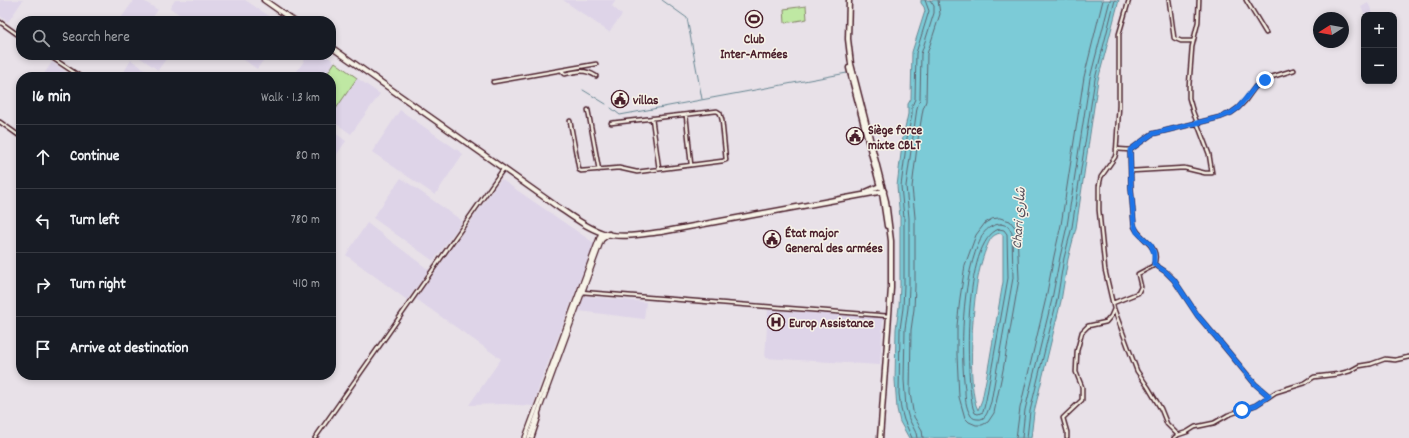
<!DOCTYPE html>
<meta charset="utf-8">
<style>
:root{--surface:#171b24;--page:#242831;--text:#f1f3f6;--muted:#9ea1a6;--line:#363941}
body{margin:0;font-family:Dekko,"Playpen Sans Arabic",sans-serif;background:var(--page);color:var(--text)}
.controls{position:absolute;right:12px;top:12px;display:grid;overflow:hidden;border-radius:8px;box-shadow:0 2px 6px #0003}
.controls button{width:36px;height:36px;display:grid;place-items:center;padding:0;border:0;border-bottom:1px solid var(--line);background:var(--surface);color:var(--text);font:20px sans-serif}
.compass{position:absolute;left:1313px;top:12px;width:36px;height:36px;border-radius:50%;background:var(--surface);box-shadow:0 2px 6px #0003;rotate:259deg}
.stop{position:absolute;width:12px;height:12px;margin:-9px;border:3px solid #1a73e8;border-radius:50%;background:#fff}
.stop.end{background:#1a73e8;border-color:#fff;box-shadow:0 1px 4px #0008}
.list{margin:0;padding:0;list-style:none}
h2{display:flex;justify-content:space-between;align-items:center;height:52px;margin:0;padding:0 16px;font-size:17px}
h2 small{font-size:13px;font-weight:400;color:var(--muted)}
.list li{display:grid;grid-template-columns:26px 1fr auto;gap:12px;align-items:center;box-sizing:border-box;height:64px;padding:0 16px;border-top:1px solid var(--line)}
.list b{display:block;font-size:15px;white-space:nowrap}
.list em{font-size:13px;font-style:normal;color:var(--muted)}
.icon{flex:none;width:22px;height:22px;fill:none;stroke:currentColor;stroke-width:2;stroke-linecap:round;stroke-linejoin:round}
.map{position:relative;flex:none;width:1409px;height:438px;overflow:hidden}
.search{position:absolute;background:var(--surface);box-shadow:0 2px 6px #0003;left:16px;top:16px;width:320px;height:44px;display:flex;align-items:center;gap:10px;box-sizing:border-box;padding:0 14px;border-radius:16px;color:var(--muted);font-size:15px}
.panel{position:absolute;background:var(--surface);box-shadow:0 2px 6px #0003;left:16px;top:72px;width:320px;height:308px;border-radius:16px}
.map>svg:first-child{display:block}
.built{fill:#ded4e8}
.green{fill:#bfe8a3;stroke:#848467}
.water{fill:#7bcbd7;stroke:#678692;fill-rule:evenodd}
.lines{fill:none;stroke-linecap:round;stroke-linejoin:round}
.shore{stroke:#5e6470;stroke-width:1}
.stream{stroke:#678692;stroke-width:1}
.minor-casing{stroke:#4a1f2b;stroke-width:5.5}
.tertiary-casing{stroke:#4a1f2b;stroke-width:6}
.secondary-casing{stroke:#4a1f2b;stroke-width:7}
.minor{stroke:#f7f3e8;stroke-width:2.5}
.tertiary{stroke:#f7f3e8;stroke-width:3.5}
.secondary{stroke:#f7f3e8;stroke-width:4}
.route{stroke:#1a73e8;stroke-width:5}
.labels{text-anchor:middle;stroke-width:3;stroke-linejoin:round;paint-order:stroke}
.poi-label{font-size:13px;font-weight:bold;fill:#4a1f2b;stroke:#f7f3e8;text-anchor:start}
.water-label{font-size:14px;font-style:italic;fill:#59535f;stroke:#f7f3e8}
</style>
<div class="map">
<svg width="1409" height="438" viewBox="0 0 1409 438">
<rect width="100%" height="100%" fill="#e8e1e8"/>
<filter id="ink" filterUnits="userSpaceOnUse"><feTurbulence type="fractalNoise" baseFrequency=".025" numOctaves="2"/><feDisplacementMap in="SourceGraphic" scale="8" xChannelSelector="R" yChannelSelector="G"/><feConvolveMatrix kernelMatrix="1 2 1 2 8 2 1 2 1" color-interpolation-filters="sRGB"/></filter>
<g filter="url(#ink)">
<!-- built -->
<path class="built" d="M0 0H23L8 22 0 16Z
M134 0H142L158 10 150 21H119Z
M175 0H245L277 21H189L170 8Z
M563 0H616L612 6 622 15 609 32Z
M1368 3 1373 13 1365 15 1361 7Z
M136 55H169L158 70Z
M237 55H267L257 69Z
M308 55H325L335 62 325 77H293Z
M131 60 154 76 153 77H121Z
M52 62 72 77H42Z
M357 78 380 94 351 134 331 120V116Z
M400 110 463 154 435 195 372 152Z
M331 130 346 141 331 163Z
M401 178 461 220V223L435 259 432 260 373 218Z
M501 179 594 243 541 381 533 406 504 404 469 405 501 359 416 299Z
M367 223 429 270 407 300 346 255Z
M584 296 646 302 644 319 579 311Z
M768 310 883 318 880 365 765 358Z"/>
<!-- green -->
<path class="green" d="M806 6 807 19 785 23 784 9Z
M335 62 357 78 331 116V77H325Z"/>
<!-- water -->
<path class="water" d="M921 0H1119L1098 80 1076 228 1068 259 1061 301 1034 412 1031 438H909L900 422 897 409 895 380 896 329 899 307 900 285V218L897 186 903 137 908 114V104L911 99 912 52 925 11 924 7 921 3ZM1000 233 1003 235V282L987 375 982 400 978 410C966 388 973 294 980 268 982 260 986 247 990 240 992 236 996 234 1000 233Z
M759 15 761 22 749 23 748 17Z"/>
<g class="lines">
<!-- shore -->
<path class="shore" d="M1000 218 1010 221 1017 230 1019 279 1003 370 994 413 988 422 982 425H976L969 422 965 418 959 397 957 355V326L960 298 965 265 976 235 985 223 992 219Z
M1001 224 1008 226 1012 233 1013 278 991 402C988 409 987 421 977 419 974 419 971 417 970 414 966 408 965 398 965 390 960 350 962 283 978 245 980 242 981 237 983 234 987 228 994 224 1001 224Z
M999 229 1004 230 1007 234 1008 278 986 400 983 412 978 414 975 413 973 408C966 376 962 241 999 229Z
M912 438 904 420 901 409 899 394 900 329 903 308 904 285V218L901 186 907 138 912 115V106L915 99 916 53 929 11 925 0
M917 438 916 433 909 419 906 408 904 380 905 329 908 308 909 286V218L906 186 917 108 920 99 921 54 934 13V6L930 0
M923 438 922 430 914 417 910 393 911 330 914 309 915 286V217L912 187 918 139 923 109 926 101 927 54 940 14 938 0
M1016 438 1020 408 1046 298 1054 256 1061 225 1084 77 1103 0
M1022 438 1025 410 1052 299 1060 257 1067 226 1090 78 1110 0
M1027 438 1030 411 1057 300 1064 258 1072 227 1095 79 1115 0"/>
<!-- stream -->
<path class="stream" d="M662 0 687 18 702 99
M583 90 606 104
M611 108 620 115 847 73"/>
<defs>
<path id="minor" d="M1129 0 1119 34V106L1116 153 1115 157 1101 177 1099 186V210L1105 270 1114 309 1137 371 1148 387 1161 409 1167 424 1178 435
M1169 0 1174 38 1181 41H1193
M1246 0 1266 33
M0 22 21 37
M48 55 81 77
M562 71 565 74C577 71 585 69 596 76
M493 82 596 64
M588 110 599 170
M686 115 691 165
M652 118 659 169
M570 121 579 170 581 171 619 168 637 172 723 161 726 160 722 120 720 113 717 111 611 123
M0 122 21 137
M1116 149 1130 150 1152 134 1221 117 1231 113 1238 108 1245 101 1255 87 1265 79 1294 70
M1131 171 1184 168 1205 173H1212L1209 154 1193 112 1189 98V86L1192 47 1198 22 1199 0
M1154 264 1166 272 1174 280 1198 316 1216 337 1255 384 1269 396
M581 292 889 316
M1113 303 1138 293 1141 287 1138 274 1153 266C1163 247 1140 240 1134 226L1131 187 1130 150
M315 438 504 168
M532 438 539 417 538 412
M1067 438V432L1063 418 1082 400V387L1076 372 1077 351 1082 332 1088 326 1106 322 1111 316 1114 309
M1174 438 1178 435 1187 432 1195 427 1214 423 1228 415 1256 405 1276 392 1305 383 1314 377 1339 374 1350 371 1359 366 1371 364 1385 359 1395 360 1409 357"/>
<path id="tertiary" d="M525 438 601 233
M529 438 603 236"/>
<path id="secondary" d="M264 0 294 21
M849 0 848 39 851 64 886 201 891 241V288L880 438
M331 47 555 205C570 215 585 227 603 233 621 239 643 234 661 232L884 191
M849 68 880 187
M866 192 882 185
M882 193 887 226
M602 239 609 234"/>
</defs>
<!-- minor casing -->
<use href="#minor" class="minor-casing"/>
<!-- tertiary casing -->
<use href="#tertiary" class="tertiary-casing"/>
<!-- secondary casing -->
<use href="#secondary" class="secondary-casing"/>
<!-- minor -->
<use href="#minor" class="minor"/>
<!-- tertiary -->
<use href="#tertiary" class="tertiary"/>
<!-- secondary -->
<use href="#secondary" class="secondary"/>
</g>
</g>
<g class="lines" filter="url(#ink)">
<!-- route -->
<path class="route" d="M1242 410 1256 405 1269 396 1255 384 1216 337 1198 316 1174 280 1166 272 1154 264V253L1151 245 1137 232 1134 224 1131 188 1130 150 1152 134 1221 117 1231 113 1238 108 1255 87 1265 80"/>
</g>
<!-- icons -->
<defs>
<symbol id="stadium-ring" viewBox="-11 -11 22 22"><circle r="9.5" fill="#f7f3e8" stroke="#4a1f2b" stroke-width="1.5"/><path d="M0-5a6.5 5 0 1 0 0 10a6.5 5 0 1 0 0-10ZM-3.5-1.8h7v3.6h-7Z" fill="#4a1f2b"/></symbol>
<symbol id="civic-ring" viewBox="-11 -11 22 22"><circle r="9.5" fill="#f7f3e8" stroke="#4a1f2b" stroke-width="1.5"/><path d="M-.6-6.5H3V-4.5H.6V-3L4-1V1h2V6H-6V1h2V-1L-.6-3ZM-1.2 2.5V6h2.4V2.5Z" fill="#4a1f2b"/></symbol>
<symbol id="hospital-ring" viewBox="-11 -11 22 22"><circle r="9.5" fill="#f7f3e8" stroke="#4a1f2b" stroke-width="1.5"/><path d="M-5-5h3v3.5h4V-5h3V5h-3V1.5h-4V5h-3Z" fill="#4a1f2b"/></symbol>
</defs>
<g fill-rule="evenodd">
<use href="#stadium-ring" x="744" y="9" width="20" height="20"/>
<use href="#civic-ring" x="610" y="89" width="20" height="20"/>
<use href="#civic-ring" x="845" y="126" width="20" height="20"/>
<use href="#civic-ring" x="762" y="229" width="20" height="20"/>
<use href="#hospital-ring" x="766" y="312" width="20" height="20"/>
</g>
<g class="labels">
<!-- poi labels -->
<g class="poi-label">
<text x="754" y="43" text-anchor="middle">Club<tspan x="754" dy="15">Inter-Armées</tspan></text>
<text x="633" y="104">villas</text>
<text x="868" y="134">Siège force<tspan x="868" dy="15">mixte CBLT</tspan></text>
<text x="785" y="237">État major<tspan x="785" dy="15">General des armées</tspan></text>
<text x="789" y="327">Europ Assistance</text>
</g>
<!-- water labels -->
<g class="water-label">
<text transform="translate(1018 218) rotate(-86)" y="5">Chari شاري</text>
</g>
</g>
</svg>
<div class="controls">
<button>+</button>
<button>−</button>
</div>
<svg class="compass" viewBox="-18 -18 36 36"><path d="M0-13l5 13h-10z" fill="#e53935"/><path d="M0 13l5-13h-10z" fill="#9ea1a6"/></svg>
<div class="stop" style="left:1242px;top:410px"></div>
<div class="stop end" style="left:1265px;top:80px"></div>
<div class="search"><svg class="icon" aria-label="search" viewBox="0 0 24 24"><circle cx="10" cy="10" r="6"/><path d="M15 15l6 6"/></svg>Search here</div>
<section class="panel">
<h2>16 min<small>Walk · 1.3 km</small></h2>
<ul class="list">
<li><svg class="icon" aria-label="ahead" viewBox="0 0 24 24"><path d="M12 20V5M6 11l6-6 6 6"/></svg><div><b>Continue</b></div><em>80 m</em></li>
<li><svg class="icon" aria-label="left" viewBox="0 0 24 24"><path d="M17 20v-9H6M10 6l-5 5 5 5"/></svg><div><b>Turn left</b></div><em>780 m</em></li>
<li><svg class="icon" aria-label="right" viewBox="0 0 24 24"><path d="M7 20v-9h11M14 6l5 5-5 5"/></svg><div><b>Turn right</b></div><em>410 m</em></li>
<li><svg class="icon" aria-label="arrive" viewBox="0 0 24 24"><path d="M6 21V4h12l-3 4 3 4H6"/></svg><div><b>Arrive at destination</b></div></li>
</ul>
</section>
</div>
